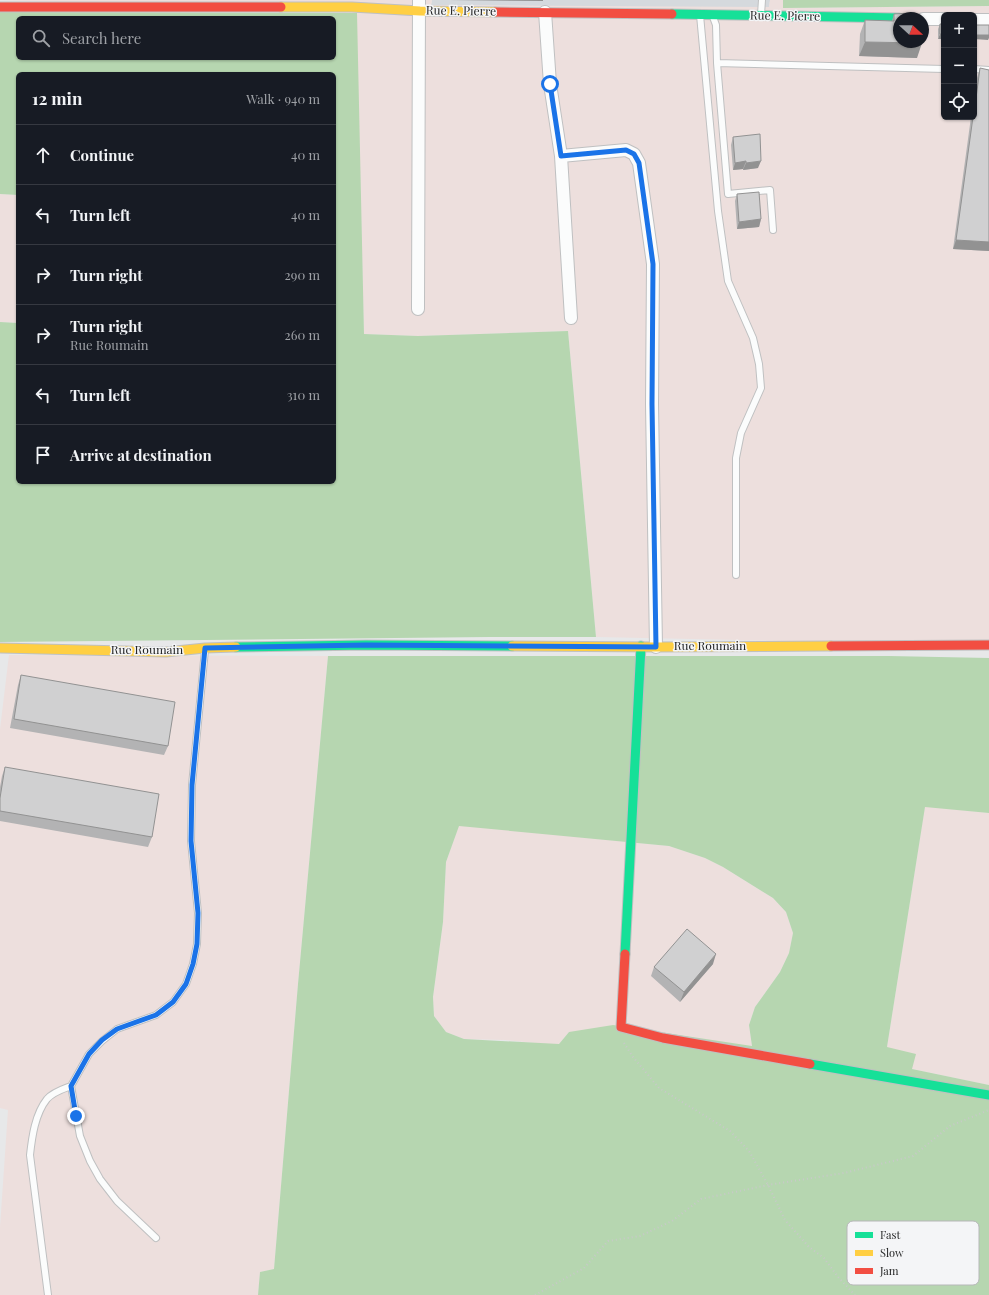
<!DOCTYPE html>
<meta charset="utf-8">
<style>
:root{--surface:#171b24;--page:#242831;--text:#f1f3f6;--muted:#9ea1a6;--line:#363941}
body{margin:0;font-family:"Playfair Display",serif;background:var(--page);color:var(--text)}
.controls{position:absolute;right:12px;top:12px;display:grid;overflow:hidden;border-radius:6px;box-shadow:0 1px 3px #0004}
.controls button{width:36px;height:36px;display:grid;place-items:center;padding:0;border:0;border-bottom:1px solid var(--line);background:var(--surface);color:var(--text);font:20px sans-serif}
.compass{position:absolute;left:893px;top:12px;width:36px;height:36px;border-radius:50%;background:var(--surface);box-shadow:0 1px 3px #0004;rotate:111deg}
.stop{position:absolute;width:12px;height:12px;margin:-9px;border:3px solid #1a73e8;border-radius:50%;background:#fff}
.stop.end{background:#1a73e8;border-color:#fff;box-shadow:0 1px 4px #0008}
.list{margin:0;padding:0;list-style:none}
h2{display:flex;justify-content:space-between;align-items:center;height:52px;margin:0;padding:0 16px;font-size:17px}
h2 small{font-size:13px;font-weight:400;color:var(--muted)}
.list li{display:grid;grid-template-columns:26px 1fr auto;gap:12px;align-items:center;box-sizing:border-box;height:60px;padding:0 16px;border-top:1px solid var(--line)}
.list b{display:block;font-size:15px;white-space:nowrap}
.list p{margin:0;font-size:13px;white-space:nowrap;color:var(--muted)}
.list em{font-size:13px;font-style:normal;color:var(--muted)}
.icon{flex:none;width:22px;height:22px;fill:none;stroke:currentColor;stroke-width:2;stroke-linecap:round;stroke-linejoin:round}
.map{position:relative;flex:none;width:989px;height:1295px;overflow:hidden}
.search{position:absolute;background:var(--surface);box-shadow:0 1px 3px #0004;left:16px;top:16px;width:320px;height:44px;display:flex;align-items:center;gap:10px;box-sizing:border-box;padding:0 14px;border-radius:6px;color:var(--muted);font-size:15px}
.panel{position:absolute;background:var(--surface);box-shadow:0 1px 3px #0004;left:16px;top:72px;width:320px;height:412px;border-radius:6px}
.map>svg:first-child{display:block}
.built{fill:#d5d9dd}
.industrial{fill:#eddfdd;fill-rule:evenodd}
.green{fill:#b6d6b0;fill-rule:evenodd}
.lines{fill:none;stroke-linecap:round;stroke-linejoin:round}
.lane-casing{stroke:#bfc0c1;stroke-width:8}
.street-casing{stroke:#bfc0c1;stroke-width:14}
.fast-casing{stroke:#bfc0c1;stroke-width:11}
.slow-casing{stroke:#bfc0c1;stroke-width:11}
.jam-casing{stroke:#bfc0c1;stroke-width:11}
.path{stroke:#c8c9c9;stroke-width:2;stroke-dasharray:1 3;stroke-linecap:butt}
.lane{stroke:#fbfcfc;stroke-width:6}
.street{stroke:#fbfcfc;stroke-width:12}
.fast{stroke:#16e098;stroke-width:9}
.slow{stroke:#ffcf43;stroke-width:9}
.jam{stroke:#f24e42;stroke-width:9}
.wall{fill:#b3b3b4}
.shaded-wall{fill:#929292}
.building{fill:#d0d0d1;stroke:#929292}
.route{stroke:#1a73e8;stroke-width:5}
.labels{text-anchor:middle;stroke-width:3;stroke-linejoin:round;paint-order:stroke}
.street-label{font-size:12px;fill:#242525;stroke:#f4f5f7}
.key{fill:#f4f5f7;stroke:#b6b7b8;stroke-width:1}
.key-label{font-size:11px;fill:#242525}
</style>
<div class="map">
<svg width="989" height="1295" viewBox="0 0 989 1295">
<rect width="100%" height="100%" fill="#e7e8e9"/>
<!-- built -->
<path class="built" d="M432 0H770L769 8 431 5Z"/>
<!-- industrial -->
<path class="industrial" d="M0 0H432L431 5 769 7 770 0H783V8L989 6V643H881L596 637 568 331 418 336 364 334 356 13ZM944 15H974V117H944ZM899 18H923V42H899Z
M0 194 18 195V323L0 322Z
M9 655 328 656 298 984 274 1269 260 1272 258 1295H0V1227L8 1110 0 1108V729Z
M925 806 989 813V1085L912 1069 887 1047Z
M459 825 669 846 705 858 723 867 773 898 786 912 793 933 789 953 780 972 755 1007 749 1025 752 1046 569 1032 559 1044H545L505 1040 464 1039 446 1032 434 1016 433 997 443 922 446 862Z"/>
<!-- green -->
<path class="green" d="M783 0H989V6L783 8Z
M0 12 357 13 364 334 418 336 568 331 596 637H489L0 642V322L18 323V482H334V74H18V195L0 194ZM18 18H334V58H18Z
M328 656H889L989 658V813L925 807 887 1047 916 1054 912 1069 989 1085V1295H258L260 1272 274 1269 298 984ZM459 826 669 846 705 858 723 867 773 898 786 912 793 933 789 953 780 972 755 1007 749 1025 752 1046 613 1025 569 1032 559 1044 464 1039 446 1032 434 1016 433 997 443 922 446 862Z"/>
<g class="lines">
<defs>
<path id="lane" d="M761 14 762 0
M700 15 718 211 728 281 753 338 759 364 761 388 741 433 736 458V575
M713 17 716 25 717 63 944 69
M717 63 728 194 770 190 773 230
M974 69 989 70
M156 1238 117 1201 100 1179 90 1161 80 1136 71 1086 89 1054 102 1041 117 1029 156 1015 173 1002 186 984 193 964 197 944 198 913 191 841 192 785 205 650
M48 1295 30 1155C32 1137 35 1114 47 1099 53 1092 63 1089 71 1086"/>
<path id="street" d="M545 12 550 84 561 156 571 318
M923 19H944
M974 20H989
M561 156 626 150 634 154 639 163 653 264 652 404 656 647
M418 309 419 0"/>
<path id="fast" d="M672 14 899 18
M236 647 366 645 512 646
M625 954 641 646
M810 1064 989 1095"/>
<path id="slow" d="M281 7H352L420 11 495 12
M512 646 656 647 831 646
M0 648 166 652 205 648 236 647"/>
<path id="jam" d="M0 7H281
M495 12 672 14
M831 646 989 645
M625 954 621 1027 663 1038 810 1064"/>
</defs>
<!-- lane casing -->
<use href="#lane" class="lane-casing"/>
<!-- street casing -->
<use href="#street" class="street-casing"/>
<!-- fast casing -->
<use href="#fast" class="fast-casing"/>
<!-- slow casing -->
<use href="#slow" class="slow-casing"/>
<!-- jam casing -->
<use href="#jam" class="jam-casing"/>
<!-- path -->
<path class="path" d="M624 1043 633 1057 659 1088 730 1131 749 1151 768 1185 785 1220 809 1247 824 1258 838 1277 855 1295
M535 1295 584 1268 608 1241 640 1236 672 1221 701 1199 768 1185 844 1173 913 1156 950 1126 989 1110"/>
<!-- lane -->
<use href="#lane" class="lane"/>
<!-- street -->
<use href="#street" class="street"/>
<!-- fast -->
<use href="#fast" class="fast"/>
<!-- slow -->
<use href="#slow" class="slow"/>
<!-- jam -->
<use href="#jam" class="jam"/>
</g>
<!-- wall -->
<path class="wall" d="M894 14 899 18 917 58 859 56 860 34 865 20 892 21Z
M940 24H944L938 39V29Z
M980 68 989 251 953 249 971 117H974V98L977 78Z
M733 137 758 168 743 170V169L733 170 731 145Z
M737 194 761 219 759 227 737 229 735 201Z
M21 675 168 746 164 755 10 728 18 685Z
M5 767 152 837 148 847 0 821V787L2 776Z
M713 964 680 1002 651 976 654 967Z"/>
<!-- shaded-wall -->
<path class="shaded-wall" d="M449 0H543V1Z
M940 34H944V39H938Z
M974 35H989V38L988 40 974 39Z
M865 42 922 43 917 58 859 56Z
M746 161 743 169 733 170 735 163Z
M761 161 758 168 743 170 746 163Z
M761 219 759 227 737 229 739 222Z
M956 240 989 242V251L953 249Z
M716 954 713 964 680 1002 684 992Z"/>
<!-- building -->
<path class="building" d="M911 13V18H899V42H922V43L865 42V20L894 21V14Z
M940 24H944V34H940Z
M974 25H989V35H974Z
M980 68 989 70V242L956 240 973 117H974V113Z
M760 134 761 161 746 163V161L735 163 733 137Z
M759 192 761 219 739 222 737 194Z
M21 675 175 702 168 746 14 719Z
M5 767 159 794 152 837 0 811V798Z
M687 929 716 954 684 992 654 967Z"/>
<g class="lines">
<!-- route -->
<path class="route" d="M76 1116 71 1086 89 1054 102 1040 117 1029 156 1015 173 1002 186 984 193 964 197 944 198 913 191 841 192 785 205 648 366 645 656 647 652 404 653 264 639 163 634 154 626 150 561 156 550 84"/>
</g>
<g class="labels">
<!-- street labels -->
<g class="street-label">
<text transform="translate(461 11) rotate(1)" y="4">Rue E. Pierre</text>
<text transform="translate(785 16) rotate(1)" y="4">Rue E. Pierre</text>
<text x="710" y="650">Rue Roumain</text>
<text x="147" y="654">Rue Roumain</text>
</g>
</g>
<!-- legend -->
<rect x="847" y="1221" width="132" height="64" rx="6" class="key"/>
<rect x="855" y="1232" width="18" height="6" fill="#16e098"/>
<rect x="855" y="1250" width="18" height="6" fill="#ffcf43"/>
<rect x="855" y="1268" width="18" height="6" fill="#f24e42"/>
<g class="key-label">
<text x="880" y="1239">Fast</text>
<text x="880" y="1257">Slow</text>
<text x="880" y="1275">Jam</text>
</g>
</svg>
<div class="controls">
<button>+</button>
<button>−</button>
<button><svg class="icon" aria-label="locate" viewBox="0 0 24 24"><circle cx="12" cy="12" r="6"/><path d="M12 2v4M12 18v4M2 12h4M18 12h4"/></svg></button>
</div>
<svg class="compass" viewBox="-18 -18 36 36"><path d="M0-13l5 13h-10z" fill="#e53935"/><path d="M0 13l5-13h-10z" fill="#9ea1a6"/></svg>
<div class="stop" style="left:550px;top:84px"></div>
<div class="stop end" style="left:76px;top:1116px"></div>
<div class="search"><svg class="icon" aria-label="search" viewBox="0 0 24 24"><circle cx="10" cy="10" r="6"/><path d="M15 15l6 6"/></svg>Search here</div>
<section class="panel">
<h2>12 min<small>Walk · 940 m</small></h2>
<ul class="list">
<li><svg class="icon" aria-label="ahead" viewBox="0 0 24 24"><path d="M12 20V5M6 11l6-6 6 6"/></svg><div><b>Continue</b></div><em>40 m</em></li>
<li><svg class="icon" aria-label="left" viewBox="0 0 24 24"><path d="M17 20v-9H6M10 6l-5 5 5 5"/></svg><div><b>Turn left</b></div><em>40 m</em></li>
<li><svg class="icon" aria-label="right" viewBox="0 0 24 24"><path d="M7 20v-9h11M14 6l5 5-5 5"/></svg><div><b>Turn right</b></div><em>290 m</em></li>
<li><svg class="icon" aria-label="right" viewBox="0 0 24 24"><path d="M7 20v-9h11M14 6l5 5-5 5"/></svg><div><b>Turn right</b><p>Rue Roumain</p></div><em>260 m</em></li>
<li><svg class="icon" aria-label="left" viewBox="0 0 24 24"><path d="M17 20v-9H6M10 6l-5 5 5 5"/></svg><div><b>Turn left</b></div><em>310 m</em></li>
<li><svg class="icon" aria-label="arrive" viewBox="0 0 24 24"><path d="M6 21V4h12l-3 4 3 4H6"/></svg><div><b>Arrive at destination</b></div></li>
</ul>
</section>
</div>
